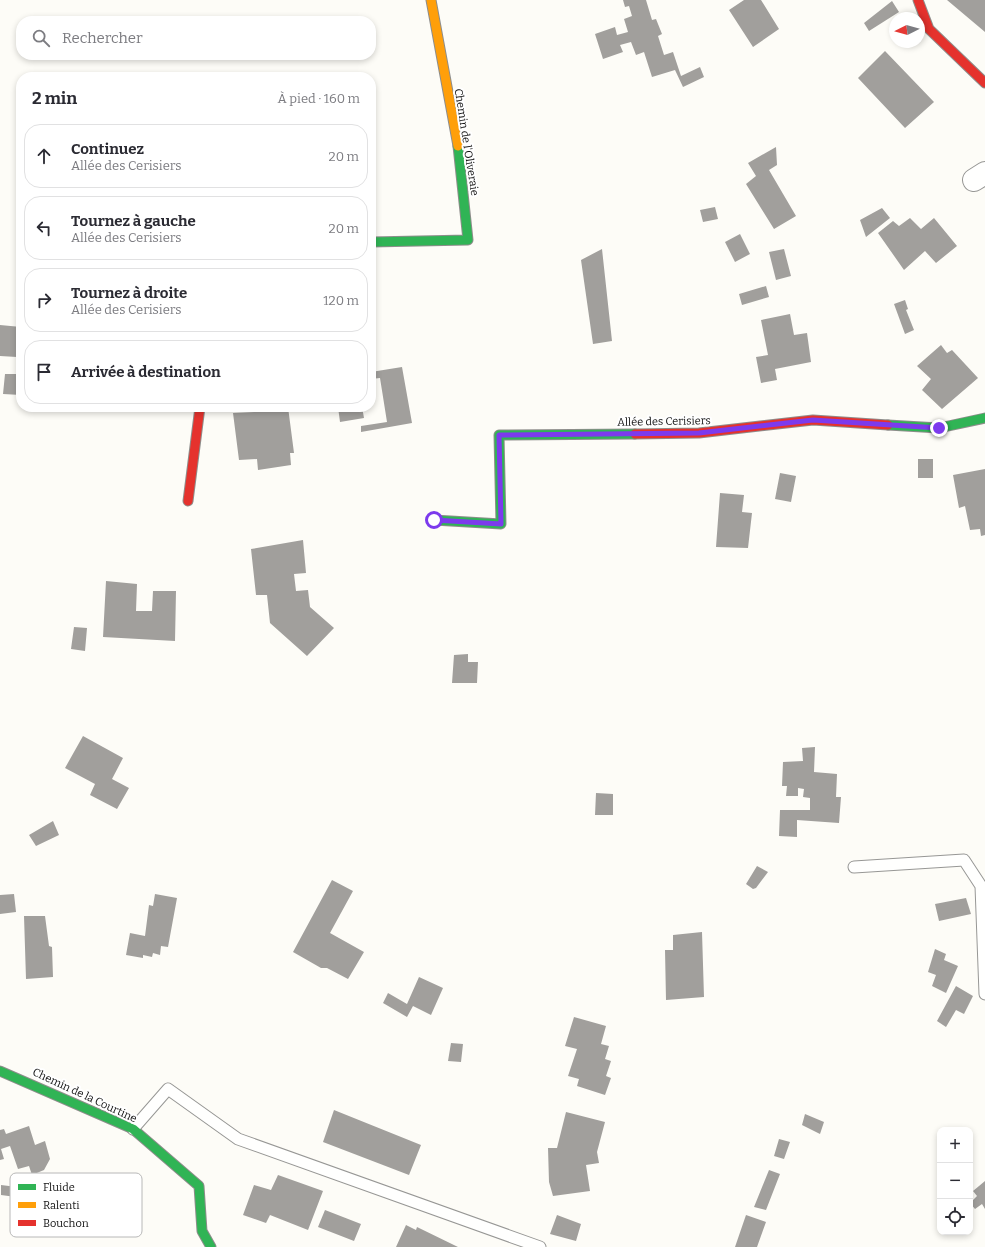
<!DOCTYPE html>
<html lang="fr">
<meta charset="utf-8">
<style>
:root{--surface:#fff;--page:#f7f7f7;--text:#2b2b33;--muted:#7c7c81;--line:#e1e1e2}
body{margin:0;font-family:Bitter,serif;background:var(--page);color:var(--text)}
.controls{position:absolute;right:12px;bottom:12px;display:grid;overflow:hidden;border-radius:8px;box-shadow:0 2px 6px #0003}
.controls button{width:36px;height:36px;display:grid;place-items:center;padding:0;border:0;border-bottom:1px solid var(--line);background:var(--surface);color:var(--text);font:20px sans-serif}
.compass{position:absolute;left:889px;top:12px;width:36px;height:36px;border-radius:50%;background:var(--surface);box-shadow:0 2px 6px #0003;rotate:264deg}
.stop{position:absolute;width:12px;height:12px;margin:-9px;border:3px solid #7c3aed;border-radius:50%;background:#fff}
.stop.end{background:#7c3aed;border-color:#fff;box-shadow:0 1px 4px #0008}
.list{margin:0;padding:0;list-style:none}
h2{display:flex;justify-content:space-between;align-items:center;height:52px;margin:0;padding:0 16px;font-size:17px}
h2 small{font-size:13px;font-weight:400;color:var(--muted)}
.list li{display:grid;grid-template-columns:26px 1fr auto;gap:12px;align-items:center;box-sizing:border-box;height:64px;margin:0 8px 8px;padding:0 8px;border:1px solid var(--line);border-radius:16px}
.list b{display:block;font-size:15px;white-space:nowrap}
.list p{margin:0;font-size:13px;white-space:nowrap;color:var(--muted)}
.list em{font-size:13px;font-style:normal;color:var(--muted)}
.icon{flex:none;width:22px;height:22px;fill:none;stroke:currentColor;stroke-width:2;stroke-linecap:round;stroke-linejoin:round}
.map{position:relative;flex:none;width:985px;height:1247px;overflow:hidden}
.search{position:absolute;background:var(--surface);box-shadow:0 2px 6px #0003;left:16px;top:16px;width:360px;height:44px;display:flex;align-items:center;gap:10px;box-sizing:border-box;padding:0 14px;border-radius:16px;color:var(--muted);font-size:15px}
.panel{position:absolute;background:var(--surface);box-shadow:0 2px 6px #0003;left:16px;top:72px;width:360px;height:340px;border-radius:16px}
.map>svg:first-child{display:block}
.building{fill:#a19f9c}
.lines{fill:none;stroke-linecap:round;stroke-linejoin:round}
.lane-casing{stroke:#979795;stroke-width:13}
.street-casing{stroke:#979795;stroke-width:24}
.fast-casing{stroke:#8e8d8b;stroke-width:11}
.slow-casing{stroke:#8e8d8b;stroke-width:11}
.jam-casing{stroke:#8e8d8b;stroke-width:11}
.lane{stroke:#fffffe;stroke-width:11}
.street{stroke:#fffffe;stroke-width:22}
.fast{stroke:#30b455;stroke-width:9}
.slow{stroke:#ff9f0a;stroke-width:9}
.jam{stroke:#e5322d;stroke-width:9}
.route{stroke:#7c3aed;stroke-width:5}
.labels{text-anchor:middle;stroke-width:4;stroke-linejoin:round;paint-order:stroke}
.street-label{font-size:11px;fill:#111;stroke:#fff}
.key{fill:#fff;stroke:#b8b8b8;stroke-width:1}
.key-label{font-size:11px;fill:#111}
</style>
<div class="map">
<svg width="985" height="1247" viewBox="0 0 985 1247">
<rect width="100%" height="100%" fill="#fdfcf7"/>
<!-- building -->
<path class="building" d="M623 0H646L652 20 656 19 662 34 658 36 664 55 673 52 681 76 700 67 704 77 683 87 675 70 652 77 644 52 636 55 631 42 620 45 623 52 603 59 595 34 615 27 617 35 628 32 624 19 632 16 629 6 625 7Z
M744 0H761L779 29 753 47 729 10Z
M947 0H985V32Z
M892 1 899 12 869 31 864 23Z
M885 51 934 102 905 128 858 78Z
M776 147 777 165 769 170 796 216 774 229 746 184 756 176 748 163Z
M715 207 718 219 703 222 700 210Z
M882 208 890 218 866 237 860 220Z
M910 218 921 229 934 218 957 246 936 263 925 251 904 270 878 233 893 221 899 226Z
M740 234 750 254 735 262 725 242Z
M602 249 612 341 593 344 581 260Z
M784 249 791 276 776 280 769 252Z
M766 286 769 297 742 305 739 294Z
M905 300 908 309 906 310 914 330 905 334 894 304Z
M790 314 794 335 807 333 811 362 775 369 777 380 761 383 756 357 768 355 761 320Z
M0 325 21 327V395L3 394 5 374H17V357L0 356Z
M941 345 947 353 952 350 978 378 942 409 922 390 931 379 917 366Z
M402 367 412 423 361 432V426L387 422 380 378 371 379V372Z
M254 407H288L294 453H290L291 465 258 470 257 459 239 460 233 413 254 412Z
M338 407H362L364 418 340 422Z
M918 459H933V478H918Z
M985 469V535L981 536 980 529 970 530 965 506 959 508 953 475Z
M780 473 796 476 791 502 775 499Z
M720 493 744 495 742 512 752 513 748 548 716 547Z
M303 540 306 573 294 574 296 591 308 590 310 607 334 628 307 656 270 623 267 595H256L251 549Z
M106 581 137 584 136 611H152L153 591H176L175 641 103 637Z
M74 627 87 628 85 651 71 649Z
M468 654V662H478L477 683H452L454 655Z
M83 736 123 758 112 779 129 788 117 809 90 795 95 784 65 768Z
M815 747 814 772 837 774 836 797H841L839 823 797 820V837L779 836 780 810H810V798L803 797 804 789 798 788V796H786L787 786H782L783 762 803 761 802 748Z
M596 793 613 794V815H595Z
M53 821 59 835 36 846 29 835Z
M757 866 768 872 756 888 753 889 746 884Z
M332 880 353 891 330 933 364 952 348 979 327 968H321L293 952Z
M14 894 16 912 0 914V895Z
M155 894 177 898 168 947 161 946 160 955 153 953 152 957 143 955V958L126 955 130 933 145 936 149 905 153 906Z
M966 898 971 914 939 921 935 904Z
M24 916H45L49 946 52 947 53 977 26 979Z
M702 932 704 997 666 1000 665 950H673V935Z
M935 949 946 954 944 960 958 966 946 993 932 986 936 975 928 972Z
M419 977 443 988 431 1015 413 1006 407 1017 383 1003 388 993 407 1004Z
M956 986 973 996 964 1014 956 1010 946 1027 937 1021Z
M574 1017 606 1026 601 1044 609 1046 605 1059 611 1061 606 1076 611 1078 605 1095 577 1086 579 1079 568 1076 577 1049 565 1046Z
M451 1043 463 1044 461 1062 448 1061Z
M334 1110 421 1145 409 1175 323 1142Z
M566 1112 605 1122 597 1152 599 1163 586 1165 590 1191 553 1196 549 1182 548 1148H557Z
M805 1114 824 1122 820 1134 802 1125Z
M29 1126 35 1145 45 1141 50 1159 44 1170 32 1175 29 1166 18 1169 10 1146 1 1149 4 1159 0 1160V1130L4 1129 6 1134Z
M779 1139 790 1142 784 1159 774 1156Z
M769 1170 780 1174 766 1210 754 1207Z
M278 1175 323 1191 308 1230 270 1215 266 1223 243 1215 254 1185 271 1190Z
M985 1181V1209L982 1204 975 1209 970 1203 977 1196 973 1191Z
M1 1185 17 1187 16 1197 1 1195Z
M325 1210 361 1224 354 1241 318 1227Z
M557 1215 581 1224 576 1241 550 1234Z
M746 1215 766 1222 757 1247H735Z
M406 1225 416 1230 417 1227 458 1247H396Z"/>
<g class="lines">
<defs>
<path id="lane" d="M854 867 964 860 981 886 985 994
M133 1129 168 1089 238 1139 540 1247"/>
<path id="street" d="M974 180 985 173"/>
<path id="fast" d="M371 242 468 240 458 146
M888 425 939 428 985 418
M434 520 501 524 499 435 635 434
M0 1071 133 1129 199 1186 202 1231 211 1247"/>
<path id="slow" d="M431 0 458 146"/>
<path id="jam" d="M918 0 929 29 985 83
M635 434 699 433 813 420 888 425
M188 501 200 407"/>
</defs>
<!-- lane casing -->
<use href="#lane" class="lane-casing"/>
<!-- street casing -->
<use href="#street" class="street-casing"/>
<!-- fast casing -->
<use href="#fast" class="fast-casing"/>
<!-- slow casing -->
<use href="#slow" class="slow-casing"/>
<!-- jam casing -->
<use href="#jam" class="jam-casing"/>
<!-- lane -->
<use href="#lane" class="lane"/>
<!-- street -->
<use href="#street" class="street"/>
<!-- fast -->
<use href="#fast" class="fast"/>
<!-- slow -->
<use href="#slow" class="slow"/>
<!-- jam -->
<use href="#jam" class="jam"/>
</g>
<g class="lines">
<!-- route -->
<path class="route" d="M434 520 501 524 499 435 699 433 813 420 939 428"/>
</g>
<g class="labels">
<!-- street labels -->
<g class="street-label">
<text transform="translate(467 142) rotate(81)" y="4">Chemin de l'Oliveraie</text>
<text transform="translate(664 421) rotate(-1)" y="4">Allée des Cerisiers</text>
<text transform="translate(85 1095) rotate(25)" y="4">Chemin de la Courtine</text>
</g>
</g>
<!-- legend -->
<rect x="10" y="1173" width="132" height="64" rx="6" class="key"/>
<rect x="18" y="1184" width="18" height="6" fill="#30b455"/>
<rect x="18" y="1202" width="18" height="6" fill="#ff9f0a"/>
<rect x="18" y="1220" width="18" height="6" fill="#e5322d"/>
<g class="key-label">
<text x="43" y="1191">Fluide</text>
<text x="43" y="1209">Ralenti</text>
<text x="43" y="1227">Bouchon</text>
</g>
</svg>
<div class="controls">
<button>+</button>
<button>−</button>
<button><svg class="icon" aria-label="locate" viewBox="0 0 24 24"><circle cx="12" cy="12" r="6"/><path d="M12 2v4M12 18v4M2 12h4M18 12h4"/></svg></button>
</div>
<svg class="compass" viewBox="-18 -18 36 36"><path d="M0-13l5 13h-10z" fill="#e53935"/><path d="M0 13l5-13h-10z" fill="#7c7c81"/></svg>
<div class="stop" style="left:434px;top:520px"></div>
<div class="stop end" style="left:939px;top:428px"></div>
<div class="search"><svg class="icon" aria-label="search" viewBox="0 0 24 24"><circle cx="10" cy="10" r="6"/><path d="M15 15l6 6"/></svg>Rechercher</div>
<section class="panel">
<h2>2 min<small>À pied · 160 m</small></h2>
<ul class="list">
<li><svg class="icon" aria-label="ahead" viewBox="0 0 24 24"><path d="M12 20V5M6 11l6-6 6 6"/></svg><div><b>Continuez</b><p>Allée des Cerisiers</p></div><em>20 m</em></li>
<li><svg class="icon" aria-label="left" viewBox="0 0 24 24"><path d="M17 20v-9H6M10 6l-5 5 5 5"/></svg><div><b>Tournez à gauche</b><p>Allée des Cerisiers</p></div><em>20 m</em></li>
<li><svg class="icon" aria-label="right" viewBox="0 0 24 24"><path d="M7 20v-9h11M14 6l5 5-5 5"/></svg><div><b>Tournez à droite</b><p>Allée des Cerisiers</p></div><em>120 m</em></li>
<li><svg class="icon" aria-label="arrive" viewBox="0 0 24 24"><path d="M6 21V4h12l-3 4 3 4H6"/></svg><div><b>Arrivée à destination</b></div></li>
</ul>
</section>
</div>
